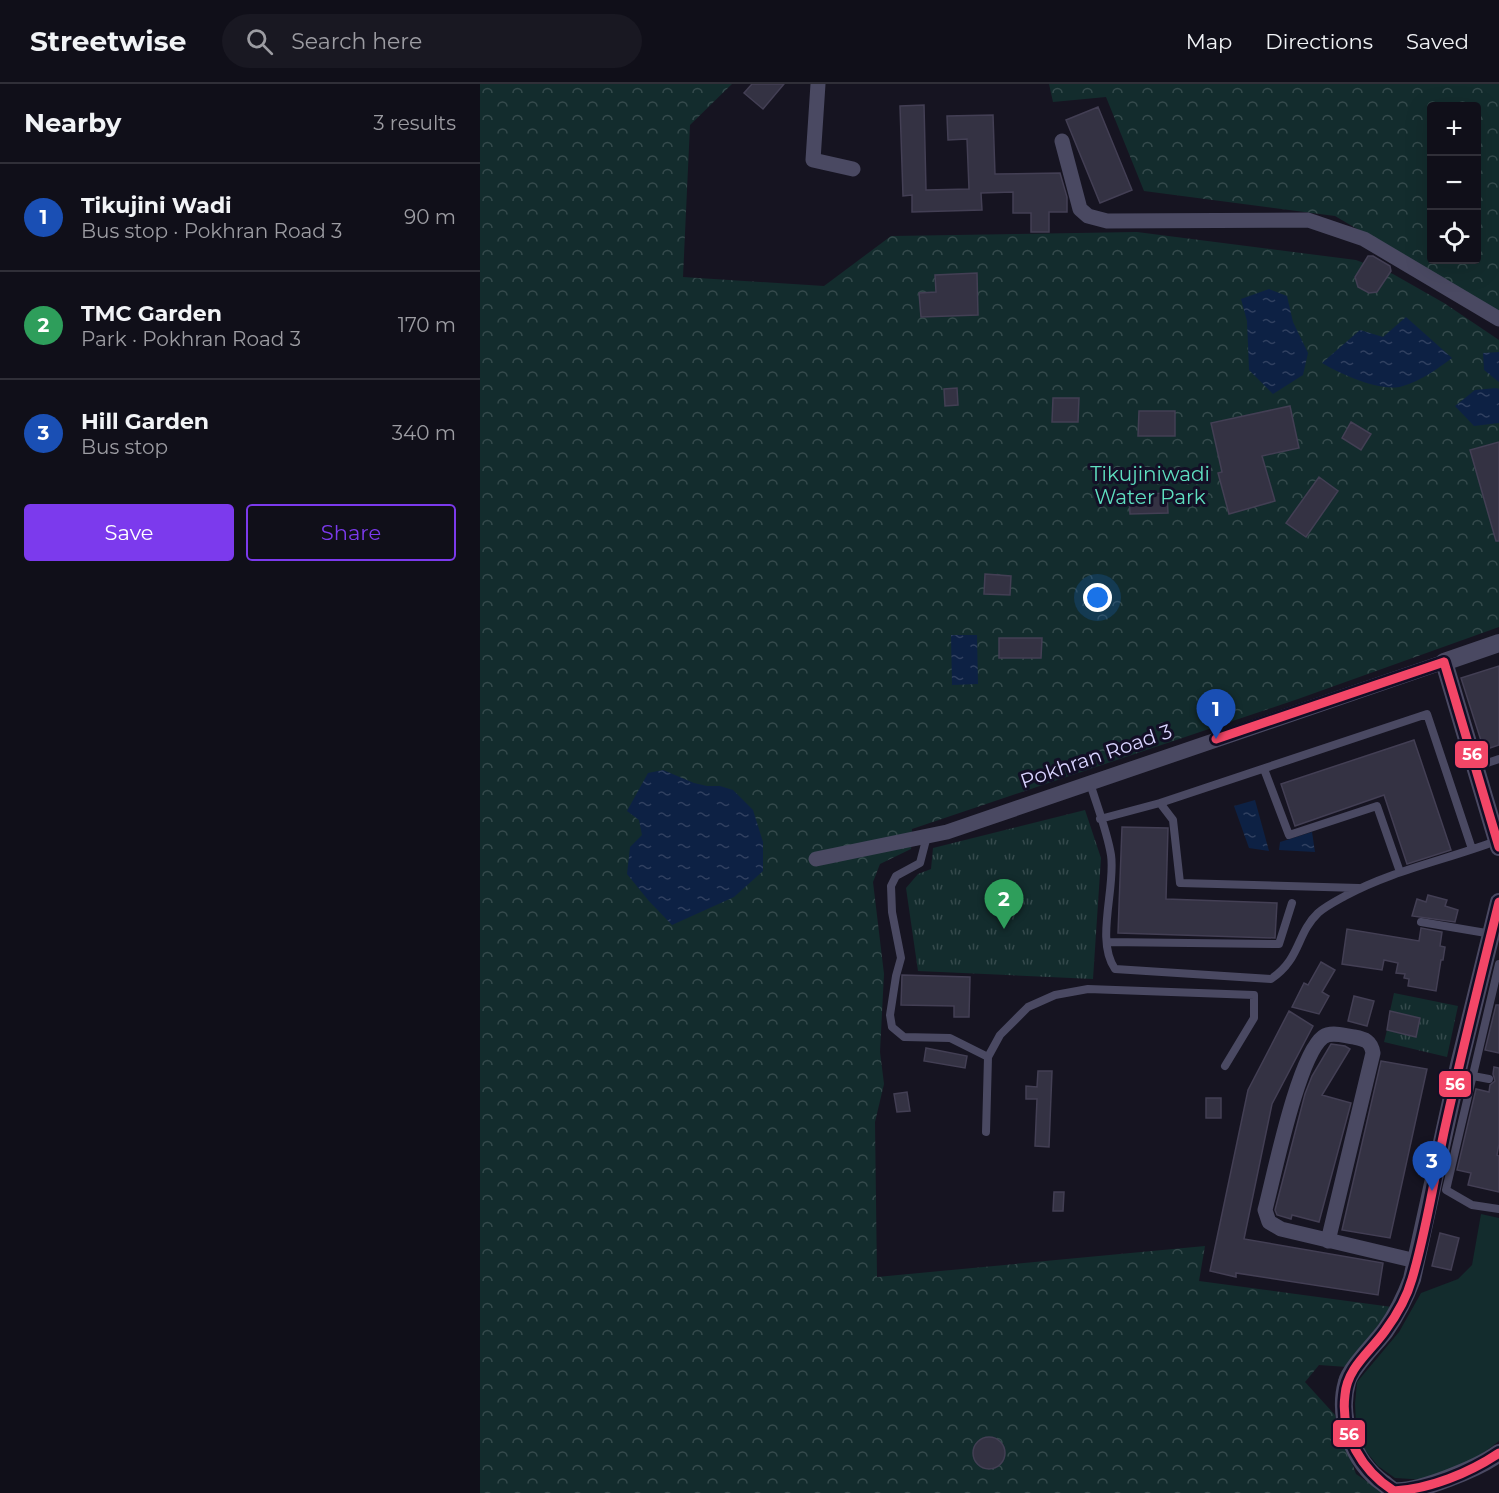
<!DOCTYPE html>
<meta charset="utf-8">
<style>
:root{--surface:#100f19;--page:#191822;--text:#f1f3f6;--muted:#9c9ca2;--line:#302f38;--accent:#7c3aed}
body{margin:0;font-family:Montserrat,sans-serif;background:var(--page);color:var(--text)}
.controls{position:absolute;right:18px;top:18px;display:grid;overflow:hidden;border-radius:6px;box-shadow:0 6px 24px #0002}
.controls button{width:54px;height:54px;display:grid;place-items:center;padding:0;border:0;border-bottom:2px solid var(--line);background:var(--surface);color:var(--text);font:30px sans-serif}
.you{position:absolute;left:618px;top:514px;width:21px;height:21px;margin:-15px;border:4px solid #fff;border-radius:50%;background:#1a73e8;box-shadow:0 0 0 9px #1a73e833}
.badge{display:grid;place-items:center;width:39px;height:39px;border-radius:50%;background:var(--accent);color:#fff;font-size:20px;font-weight:700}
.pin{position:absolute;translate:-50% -50px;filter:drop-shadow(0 2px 3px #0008)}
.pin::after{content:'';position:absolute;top:32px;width:21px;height:18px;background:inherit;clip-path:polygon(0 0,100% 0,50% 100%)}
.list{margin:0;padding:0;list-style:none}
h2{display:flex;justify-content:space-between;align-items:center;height:78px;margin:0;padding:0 24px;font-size:26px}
h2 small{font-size:20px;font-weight:400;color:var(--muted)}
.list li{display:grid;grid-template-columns:39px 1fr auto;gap:18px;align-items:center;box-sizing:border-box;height:108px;padding:0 24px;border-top:2px solid var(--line)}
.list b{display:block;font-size:22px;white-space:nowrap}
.list p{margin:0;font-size:20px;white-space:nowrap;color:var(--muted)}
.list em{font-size:20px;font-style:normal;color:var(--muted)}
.actions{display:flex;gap:12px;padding:18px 24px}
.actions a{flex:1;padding:14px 0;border:2px solid var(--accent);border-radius:6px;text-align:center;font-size:21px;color:var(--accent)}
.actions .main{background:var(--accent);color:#fff}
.icon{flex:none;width:33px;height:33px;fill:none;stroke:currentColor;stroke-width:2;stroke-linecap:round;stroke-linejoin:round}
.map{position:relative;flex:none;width:1019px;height:1409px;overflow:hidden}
header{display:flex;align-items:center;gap:36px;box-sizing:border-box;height:84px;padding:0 30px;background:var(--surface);border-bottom:2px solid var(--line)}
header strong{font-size:28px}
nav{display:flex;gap:33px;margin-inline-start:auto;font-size:21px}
.search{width:420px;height:54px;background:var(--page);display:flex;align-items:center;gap:15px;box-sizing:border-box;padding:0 21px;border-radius:33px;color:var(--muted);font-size:22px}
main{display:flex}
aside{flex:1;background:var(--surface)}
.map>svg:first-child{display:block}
.grass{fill:#132c2d}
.forest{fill:url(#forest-crowns);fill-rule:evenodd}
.park{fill:url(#park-tufts)}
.water{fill:url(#water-ripples)}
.building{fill:#343243;stroke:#433f54;stroke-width:1.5}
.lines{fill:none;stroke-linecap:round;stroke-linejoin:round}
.service{stroke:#4a4962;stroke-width:8}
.minor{stroke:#4a4962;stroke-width:15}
.tertiary{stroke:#4a4962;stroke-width:18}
.bus-1-casing{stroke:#130f26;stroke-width:14}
.bus-1{stroke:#f34667;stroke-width:9}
.labels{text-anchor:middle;stroke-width:6;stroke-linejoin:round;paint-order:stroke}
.park-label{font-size:20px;fill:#5fe0c0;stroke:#130f26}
.street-label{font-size:20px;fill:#d9d4ff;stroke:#130f26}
.line-badge{stroke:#130f26;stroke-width:2}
.badge-label{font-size:16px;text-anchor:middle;font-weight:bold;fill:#fff}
</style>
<header>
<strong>Streetwise</strong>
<div class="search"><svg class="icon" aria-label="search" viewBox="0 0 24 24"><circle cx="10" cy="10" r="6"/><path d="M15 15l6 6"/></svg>Search here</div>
<nav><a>Map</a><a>Directions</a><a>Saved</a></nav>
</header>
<main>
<aside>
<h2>Nearby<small>3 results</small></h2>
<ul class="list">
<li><span class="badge" style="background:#1a4fb4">1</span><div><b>Tikujini Wadi</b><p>Bus stop · Pokhran Road 3</p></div><em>90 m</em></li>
<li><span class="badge" style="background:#2e9e5b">2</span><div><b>TMC Garden</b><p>Park · Pokhran Road 3</p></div><em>170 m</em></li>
<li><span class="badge" style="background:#1a4fb4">3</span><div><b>Hill Garden</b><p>Bus stop</p></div><em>340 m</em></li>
</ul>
<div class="actions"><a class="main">Save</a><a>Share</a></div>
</aside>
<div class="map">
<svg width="1019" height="1409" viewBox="0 0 1019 1409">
<defs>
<pattern id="forest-crowns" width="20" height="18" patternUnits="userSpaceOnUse" patternTransform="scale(1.5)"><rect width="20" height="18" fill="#132c2d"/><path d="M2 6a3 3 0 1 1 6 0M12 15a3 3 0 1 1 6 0" fill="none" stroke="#354a4c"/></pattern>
<pattern id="park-tufts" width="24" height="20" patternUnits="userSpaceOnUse" patternTransform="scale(1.5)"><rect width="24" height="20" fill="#132c2d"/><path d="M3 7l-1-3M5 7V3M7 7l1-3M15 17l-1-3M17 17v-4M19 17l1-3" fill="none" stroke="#354a4c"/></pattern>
<pattern id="water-ripples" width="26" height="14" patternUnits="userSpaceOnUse" patternTransform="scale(1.5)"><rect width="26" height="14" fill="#0d2144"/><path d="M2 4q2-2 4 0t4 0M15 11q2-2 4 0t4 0" fill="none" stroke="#304060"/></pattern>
</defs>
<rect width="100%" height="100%" fill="#161421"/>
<!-- grass -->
<path class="grass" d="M1001 1130 1019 1134V1357L998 1373 946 1396 915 1394 898 1382 881 1361 876 1340 875 1320 877 1298 919 1248 941 1209 978 1195 992 1181Z"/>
<!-- forest -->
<path class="forest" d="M0 0H252L210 41 203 193 344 202 411 152 657 148 876 176 913 190 964 219 1019 256V543L818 615 432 745 431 765 400 780 393 798 404 890 400 968 404 1000 395 1038 397 1193 725 1162 719 1197 912 1223 867 1283 839 1281 825 1298 855 1331 876 1390 904 1409H0Z
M569 0H1019V228L855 132 664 107 626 13 573 18ZM952 22H996V176H952Z"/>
<!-- park -->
<path class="park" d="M605 726 621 774 613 895 438 887 426 804 438 790 451 785 453 764Z
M914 909 978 922 967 973 904 958 907 946 936 953 940 935 910 927Z"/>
<!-- water -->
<path class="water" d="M789 205 807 212 813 238 828 269 823 291 793 310 769 286 767 237 761 215Z
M926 233 972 274C957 285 941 297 923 302 902 309 860 290 842 279L880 246 903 253Z
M1019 268V298L1004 286 1003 269Z
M1016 304 1019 305V339L994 342 975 322 995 306Z
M471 551H497L498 600 472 601Z
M183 686 214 699 227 702H240L253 706 273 726 283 758V787L254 813 192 841 168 816 147 790 150 763 162 751 159 736 147 727 168 689Z
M775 716 789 767 769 764 754 722Z
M832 748 835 768 799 766 800 758Z"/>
<!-- building -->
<path class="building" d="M272 0H304L283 25 264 9Z
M444 21 446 106 489 105 487 55 468 56 467 32 513 31 515 90 580 89 587 113V128H569V148H551V129H533V108L501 109 502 126 432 128V111L423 112 420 22Z
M618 23 652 106 620 119 586 36Z
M888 172H893L910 182 911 187 897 208 889 209 878 203 875 193Z
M497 189 498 231 441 233 439 209 456 208 455 191Z
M477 304 478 321 465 322 464 305Z
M573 314H599L598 338H572Z
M810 322 819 364 782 372 795 417 749 430 738 389 742 388 731 339Z
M659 327H695V352H658Z
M871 338 891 350 881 366 862 354Z
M1019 358V457H1016L990 366Z
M839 393 858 407 826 453 806 439Z
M687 409 688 429 650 430 649 411Z
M505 490 531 492 530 511 504 510Z
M519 554H562L561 574H519Z
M1019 582V661L1004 666 981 594Z
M934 656 971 766 927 780 904 711 815 742 801 700Z
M642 743 688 744 686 815 797 819 795 854 638 849Z
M948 811 967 816 965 822 978 826 975 838 932 832 937 815 946 818Z
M941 844 962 848 960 862 965 863 963 876H961L956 907 928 902 929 895 924 894 925 890 916 889 918 879 904 876 902 886 862 880 867 845 939 857Z
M841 878 855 886 842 908 849 912 839 930 812 923 824 899 828 901Z
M422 891 490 893 489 933H474V922L421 921Z
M874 912 894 917 887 942 868 937Z
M1016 921H1019V969L1005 966Z
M809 927 833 942 792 1020 764 1155 903 1179 898 1211 756 1189V1193L730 1187 768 1006Z
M910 927 940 934 936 953 907 946Z
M851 960 865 962 870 965 842 1011 871 1019 839 1138 812 1131 811 1135 797 1131 795 1126 825 1010 832 992Z
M446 964 487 972 485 984 444 977Z
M901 977 947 985 910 1154 862 1146Z
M1014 983 1019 984V1060L1017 1071 1019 1072V1108L988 1101 991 1089 977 1086 996 1005 1009 1008 1010 1001 1015 997 1013 990Z
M558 987H572L569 1063 555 1062 557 1015H546V1002L557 1003Z
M427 1008 430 1027 417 1028 414 1010Z
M726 1014H741V1034H726Z
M574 1108H584L583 1127H573Z
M960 1149 979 1154 971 1186 952 1182Z
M493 1369a16 16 0 1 1 32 0a16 16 0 1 1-32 0Z"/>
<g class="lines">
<!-- service -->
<path class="service" d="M995 683 1019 675
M784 685 809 751 897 722 920 788
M610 699C617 722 627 747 631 771 636 803 615 857 635 885L791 895C821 875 816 850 838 829 846 822 856 817 865 812 913 786 966 776 1016 757
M680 719 947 630 992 765
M620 735 680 719 693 736 700 799 879 804
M447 752 440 779 416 792 411 802 412 828 421 874 416 892 410 931 412 943 424 953 470 954 508 973 506 1048
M941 838 1012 850
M627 858 799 860 812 819
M1019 880 966 1106 992 1121 1019 1125
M508 973 520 951 548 923 575 911 608 905 774 911V934L745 982
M977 989 1009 995"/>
<!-- minor -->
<path class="minor" d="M338 0 333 76 373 85
M582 57 600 125 608 132 627 137 828 136 884 155 1019 235
M336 775 467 748 964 578
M848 1157 893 969C891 957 885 955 874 953 864 952 852 947 843 953 818 972 794 1092 785 1126L789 1138 801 1145 936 1177"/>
<!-- tertiary -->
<path class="tertiary" d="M1019 559 964 578 1019 763
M1019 818 979 981 932 1195C925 1214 917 1230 905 1247 896 1259 870 1285 867 1298 857 1333 873 1378 903 1399 906 1401 910 1405 914 1407 938 1409 999 1384 1019 1369"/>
<defs>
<path id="bus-1" d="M964 578 1019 763
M736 655 964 578
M1019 818C1000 895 981 971 964 1048 954 1096 946 1148 932 1195 927 1213 916 1232 905 1247 890 1268 867 1284 865 1311 860 1350 882 1387 914 1407 950 1405 989 1389 1019 1369"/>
</defs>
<!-- bus-1 casing -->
<use href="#bus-1" class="bus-1-casing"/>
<!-- bus-1 -->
<use href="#bus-1" class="bus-1"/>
</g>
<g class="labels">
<!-- park labels -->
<g class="park-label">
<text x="670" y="397">Tikujiniwadi<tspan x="670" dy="23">Water Park</tspan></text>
</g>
<!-- street labels -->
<g class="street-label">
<text transform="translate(616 672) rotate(-19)" y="7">Pokhran Road 3</text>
</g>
</g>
<g class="line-badge">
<rect x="974" y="656" width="35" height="29" rx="6" fill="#f34667"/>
<rect x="958" y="986" width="34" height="28" rx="6" fill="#f34667"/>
<rect x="852" y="1335" width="34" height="29" rx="6" fill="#f34667"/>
</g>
<g class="badge-label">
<text x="992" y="676">56</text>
<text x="975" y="1006">56</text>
<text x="869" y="1356">56</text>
</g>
</svg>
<div class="controls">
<button>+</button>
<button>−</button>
<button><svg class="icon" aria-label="locate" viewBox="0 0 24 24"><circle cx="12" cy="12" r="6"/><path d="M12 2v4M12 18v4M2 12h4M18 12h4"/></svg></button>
</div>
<div class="you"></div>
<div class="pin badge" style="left:736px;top:655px;background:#1a4fb4">1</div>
<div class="pin badge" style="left:524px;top:845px;background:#2e9e5b">2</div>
<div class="pin badge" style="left:952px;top:1107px;background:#1a4fb4">3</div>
</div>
</main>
